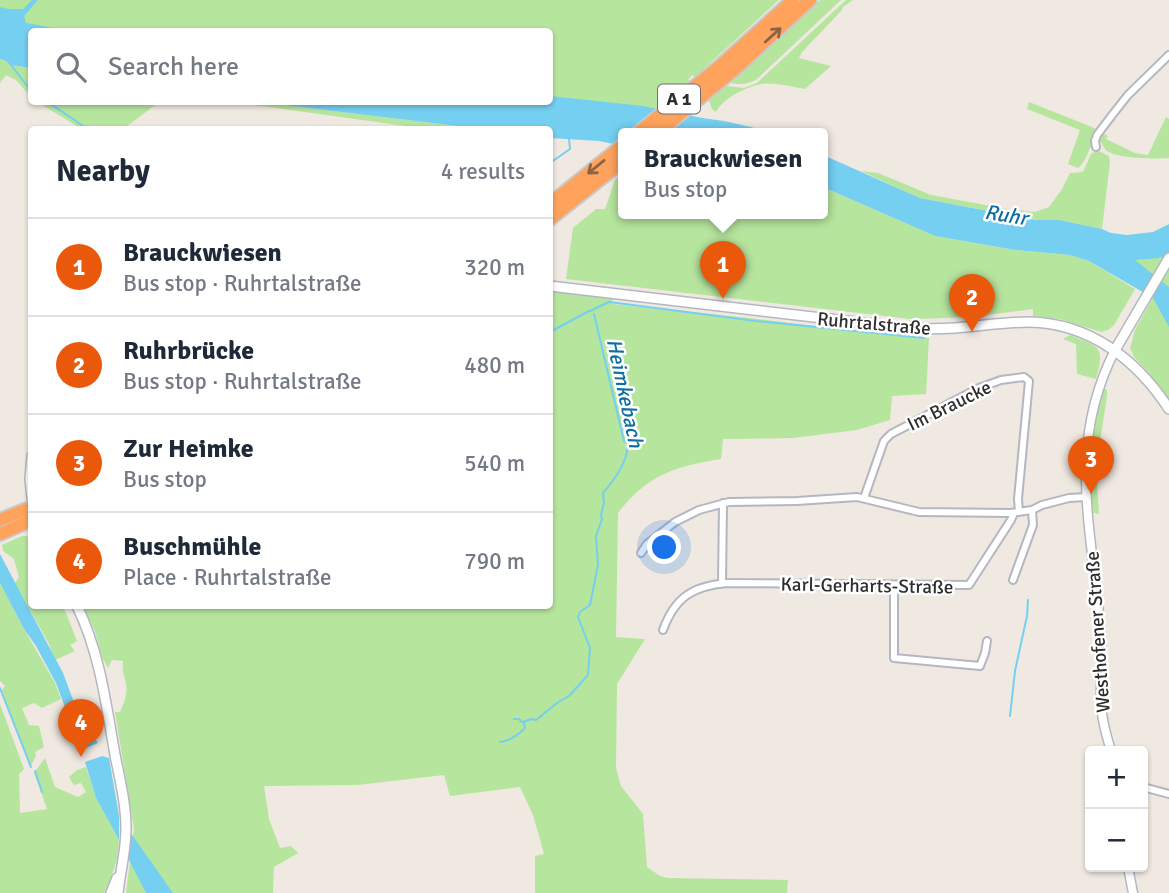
<!DOCTYPE html>
<meta charset="utf-8">
<style>
:root{--surface:#fff;--page:#f6f6f7;--text:#1f2937;--muted:#747a83;--line:#e0e1e3;--accent:#ea580c}
body{margin:0;font-family:Signika,sans-serif;background:var(--page);color:var(--text)}
.controls{position:absolute;right:21px;bottom:21px;display:grid;overflow:hidden;border-radius:7px;box-shadow:0 2px 5px #0004}
.controls button{width:63px;height:63px;display:grid;place-items:center;padding:0;border:0;border-bottom:2px solid var(--line);background:var(--surface);color:var(--text);font:35px sans-serif}
.you{position:absolute;left:665px;top:548px;width:24px;height:24px;margin:-18px;border:5px solid #fff;border-radius:50%;background:#1a73e8;box-shadow:0 0 0 10px #1a73e833}
.badge{display:grid;place-items:center;width:46px;height:46px;border-radius:50%;background:var(--accent);color:#fff;font-size:23px;font-weight:700}
.pin{position:absolute;translate:-50% -58px;filter:drop-shadow(0 2px 4px #0008)}
.pin::after{content:'';position:absolute;top:37px;width:24px;height:21px;background:inherit;clip-path:polygon(0 0,100% 0,50% 100%)}
.popup{position:absolute;left:618px;top:128px;width:210px;height:91px;box-sizing:border-box;display:grid;place-content:center;border-radius:7px;background:var(--surface);filter:drop-shadow(0 2px 5px #0005);font-size:23px;white-space:nowrap;color:var(--muted)}
.popup b{font-size:26px;color:var(--text)}
.popup::after{content:'';position:absolute;left:50%;top:100%;margin-left:-14px;border:14px solid transparent;border-top-color:var(--surface)}
.list{margin:0;padding:0;list-style:none}
h2{display:flex;justify-content:space-between;align-items:center;height:91px;margin:0;padding:0 28px;font-size:30px}
h2 small{font-size:23px;font-weight:400;color:var(--muted)}
.list li{display:grid;grid-template-columns:46px 1fr auto;gap:21px;align-items:center;box-sizing:border-box;height:98px;padding:0 28px;border-top:2px solid var(--line)}
.list b{display:block;font-size:26px;white-space:nowrap}
.list p{margin:0;font-size:23px;white-space:nowrap;color:var(--muted)}
.list em{font-size:23px;font-style:normal;color:var(--muted)}
.icon{flex:none;width:38px;height:38px;fill:none;stroke:currentColor;stroke-width:2;stroke-linecap:round;stroke-linejoin:round}
.map{position:relative;flex:none;width:1169px;height:893px;overflow:hidden}
.search{position:absolute;background:var(--surface);box-shadow:0 2px 5px #0004;left:28px;top:28px;width:525px;height:77px;display:flex;align-items:center;gap:18px;box-sizing:border-box;padding:0 24px;border-radius:7px;color:var(--muted);font-size:26px}
.panel{position:absolute;background:var(--surface);box-shadow:0 2px 5px #0004;left:28px;top:126px;width:525px;height:483px;border-radius:7px}
.map>svg:first-child{display:block}
.green{fill:#b6e59e}
.water{fill:#75cff0}
.lines{fill:none;stroke-linecap:round;stroke-linejoin:round}
.stream{stroke:#75cff0;stroke-width:2}
.minor-casing{stroke:#b4b7c1;stroke-width:10}
.tertiary-casing{stroke:#b4b7c1;stroke-width:11}
.secondary-casing{stroke:#b4b7c1;stroke-width:12}
.motorway-casing{stroke:#c9c9c9;stroke-width:16}
.minor{stroke:#fff;stroke-width:6}
.tertiary{stroke:#fff;stroke-width:8}
.secondary{stroke:#fff;stroke-width:9}
.motorway{stroke:#ffa35c;stroke-width:12}
.oneway{stroke:#8c6343}
.labels{text-anchor:middle;stroke-width:5;stroke-linejoin:round;paint-order:stroke}
.shield{fill:#fff;stroke:#6d6d6d;stroke-width:2}
.shield-label{font-size:18px;font-weight:bold;fill:#2e2e2e}
.street-label{font-size:19px;fill:#2e2e2e;stroke:#fff}
.water-label{font-size:21px;font-style:italic;fill:#0d6fa3;stroke:#fff}
</style>
<div class="map">
<svg width="1169" height="893" viewBox="0 0 1169 893">
<rect width="100%" height="100%" fill="#efe9e1"/>
<!-- green -->
<path class="green" d="M0 0H779L695 77 692 75 688 80 690 81 657 109 550 102V32H32L0 25Z
M820 0H841L756 80C747 84 740 85 731 83Z
M846 0H853L843 7 842 10 802 52 799 58 831 66 805 89C794 87 772 82 761 84 746 87 723 98 716 112L712 109 709 101 726 86 744 88 757 83Z
M0 59 6 61 10 65 31 68V97L16 80 6 75 0 83Z
M37 102H159L122 130 82 129Z
M233 102H259L482 129H427Z
M1029 102 1092 127 1108 136 1106 139 1135 153 1148 155 1166 117 1169 119V158C1155 159 1119 159 1107 151 1106 151 1102 144 1101 142H1093C1088 151 1086 162 1078 168L1068 164 1080 130 1027 109Z
M1097 150 1109 156 1110 162 1102 229 1059 220H1036L920 198 861 171 878 173 931 195 1007 209 1035 212 1049 207 1062 189 1070 173 1083 172 1091 154Z
M623 172V213H823V187L935 236 1015 250 1070 255 1089 261 1135 289 1114 325 1108 330 1101 332 1060 319 1033 316V309C992 315 952 319 910 319L566 279 573 228 596 209H605L615 180Z
M1169 255V399L1149 373 1134 357 1130 348 1135 330 1162 281 1135 262V260Z
M550 291 613 298 612 304 749 318 896 336 929 338 926 394 892 396 890 420 857 430 793 438 723 439 721 459C676 466 647 475 618 513L616 637 645 639 617 684 616 768 621 786 643 814 647 867 660 876 668 878 788 880 787 893H535V856L544 854 533 815 520 787 450 796 444 775 357 785 264 786 269 819 280 848 291 846 298 853 274 867 273 893H126L134 829 115 712H120C124 703 128 693 126 684 124 673 122 673 123 661L112 660 108 668 102 657 95 631 83 606H550Z
M1070 335C1100 347 1105 346 1096 379L1077 374 1076 344 1063 339Z
M1104 388 1107 390V396L1096 468 1099 514 1090 512 1092 489 1089 476 1091 442 1095 417Z
M22 536H27L31 545 32 606H62L66 613 77 641 70 645 75 651 55 660 49 644 15 583 19 577 14 559 3 551 2 545Z
M0 583 24 629 55 683 61 699 42 708 34 703 22 708 29 725 39 726 44 747 35 752 36 756 30 767 2 690 5 686 0 681Z
M0 704 24 769 19 774 20 813 47 809 34 773 45 758 55 787 78 797 86 792 81 783 74 785 69 777 77 770 86 767 96 798 119 840 117 859 110 881 104 893H0Z"/>
<!-- water -->
<path class="water" d="M32 0H38L24 16 26 23 70 31 32 32 31 68 10 65 6 61 0 59V7L8 9H23Z
M550 96 643 106 702 118 724 121 751 127 768 133H623V146L599 141 550 138V130L482 129 259 102H550Z
M823 155 920 198 1035 220H1059L1102 229 1111 233 1127 235 1153 232 1169 224V255L1159 258 1135 260 1169 287V327L1153 298 1089 261 1070 255 1015 250 935 236 823 187Z
M0 554 63 673 84 729 92 734 98 743 81 750 56 683 36 646 24 629 0 583Z
M102 756 109 758 119 816V840L96 798 85 762Z
M130 832 173 893H146L128 858Z"/>
<g class="lines">
<!-- stream -->
<path class="stream" d="M11 65 32 92
M46 102C62 110 74 121 90 130
M550 163 570 149 569 139
M590 311 609 302 617 303 756 321 924 338
M550 332 589 311
M0 688 31 767
M1010 716 1015 671 1027 616 1028 600
M514 719H519L522 722
M523 722 531 719 536 720 557 703 569 696 588 675 590 648 578 617 580 612 590 605 598 565 596 536 602 519 601 515 604 503 603 493C615 479 627 463 628 444L624 441 594 314
M500 742C510 741 518 735 525 728L524 723
M35 771 42 792"/>
<defs>
<path id="minor" d="M1096 147 1095 141 1097 135 1113 114 1128 95 1169 55
M864 498 884 441 891 434 979 388 1001 380 1024 377 1029 381 1018 499 1019 512
M641 553 647 544 675 522 699 510 729 502 797 501 857 497 919 512 1010 513 1032 510 1042 505 1069 498 1086 497
M1013 580 1033 525 1032 510
M722 583 723 503
M894 585V658L980 666 985 653 987 641
M663 630C675 597 693 586 727 583L969 585 1011 520 1014 513
M1143 787 1169 794"/>
<path id="tertiary" d="M1111 751C1106 734 1101 717 1101 699 1100 674 1103 649 1100 624 1091 525 1067 444 1115 350
M1128 867 1133 893"/>
<path id="secondary" d="M550 286 907 328C923 329 939 329 955 328 980 326 1005 322 1029 322 1090 323 1137 360 1169 409
M1115 350 1169 258
M32 456 30 479 32 498
M77 606C100 653 106 704 115 755 120 780 126 804 126 829 126 851 120 872 118 893
M111 893 117 878"/>
<path id="motorway" d="M638 133 720 66 793 0
M657 133 735 69 810 0
M550 204 623 145
M550 219 623 161
M0 520 32 507
M0 534 32 520"/>
</defs>
<!-- minor casing -->
<use href="#minor" class="minor-casing"/>
<!-- tertiary casing -->
<use href="#tertiary" class="tertiary-casing"/>
<!-- secondary casing -->
<use href="#secondary" class="secondary-casing"/>
<!-- motorway casing -->
<use href="#motorway" class="motorway-casing"/>
<!-- minor -->
<use href="#minor" class="minor"/>
<!-- tertiary -->
<use href="#tertiary" class="tertiary"/>
<!-- secondary -->
<use href="#secondary" class="secondary"/>
<!-- motorway -->
<use href="#motorway" class="motorway"/>
</g>
<!-- one-way arrows -->
<defs><path id="oneway-shaft" d="M-6 0H5M1.5-3L5.5 0L1.5 3" fill="none" stroke-width="1.6" stroke-linecap="round" stroke-linejoin="round" transform="scale(1.75)"/></defs>
<g class="oneway">
<use href="#oneway-shaft" transform="translate(773 35) rotate(-42)"/>
<use href="#oneway-shaft" transform="translate(596 167) rotate(141)"/>
</g>
<g class="labels">
<!-- shield labels -->
<rect class="shield" x="658" y="84.5" width="42" height="29" rx="5"/>
<g class="shield-label">
<text x="679" y="105">A 1</text>
</g>
<!-- street labels -->
<g class="street-label">
<text transform="translate(874 323) rotate(5)" y="7">Ruhrtalstraße</text>
<text transform="translate(949 405) rotate(-26)" y="7">Im Braucke</text>
<text transform="translate(867 585) rotate(1)" y="7">Karl-Gerharts-Straße</text>
<text transform="translate(1097 632) rotate(-94)" y="7">Westhofener Straße</text>
</g>
<!-- water labels -->
<g class="water-label">
<text transform="translate(1006 215) rotate(9)" y="7">Ruhr</text>
<text transform="translate(625 393) rotate(78)" y="7">Heimkebach</text>
</g>
</g>
</svg>
<div class="controls">
<button>+</button>
<button>−</button>
</div>
<div class="you"></div>
<div class="pin badge" style="left:723px;top:299px">1</div>
<div class="popup"><b>Brauckwiesen</b>Bus stop</div>
<div class="pin badge" style="left:972px;top:332px">2</div>
<div class="pin badge" style="left:1091px;top:494px">3</div>
<div class="pin badge" style="left:81px;top:757px">4</div>
<div class="search"><svg class="icon" aria-label="search" viewBox="0 0 24 24"><circle cx="10" cy="10" r="6"/><path d="M15 15l6 6"/></svg>Search here</div>
<section class="panel">
<h2>Nearby<small>4 results</small></h2>
<ul class="list">
<li><span class="badge">1</span><div><b>Brauckwiesen</b><p>Bus stop · Ruhrtalstraße</p></div><em>320 m</em></li>
<li><span class="badge">2</span><div><b>Ruhrbrücke</b><p>Bus stop · Ruhrtalstraße</p></div><em>480 m</em></li>
<li><span class="badge">3</span><div><b>Zur Heimke</b><p>Bus stop</p></div><em>540 m</em></li>
<li><span class="badge">4</span><div><b>Buschmühle</b><p>Place · Ruhrtalstraße</p></div><em>790 m</em></li>
</ul>
</section>
</div>
